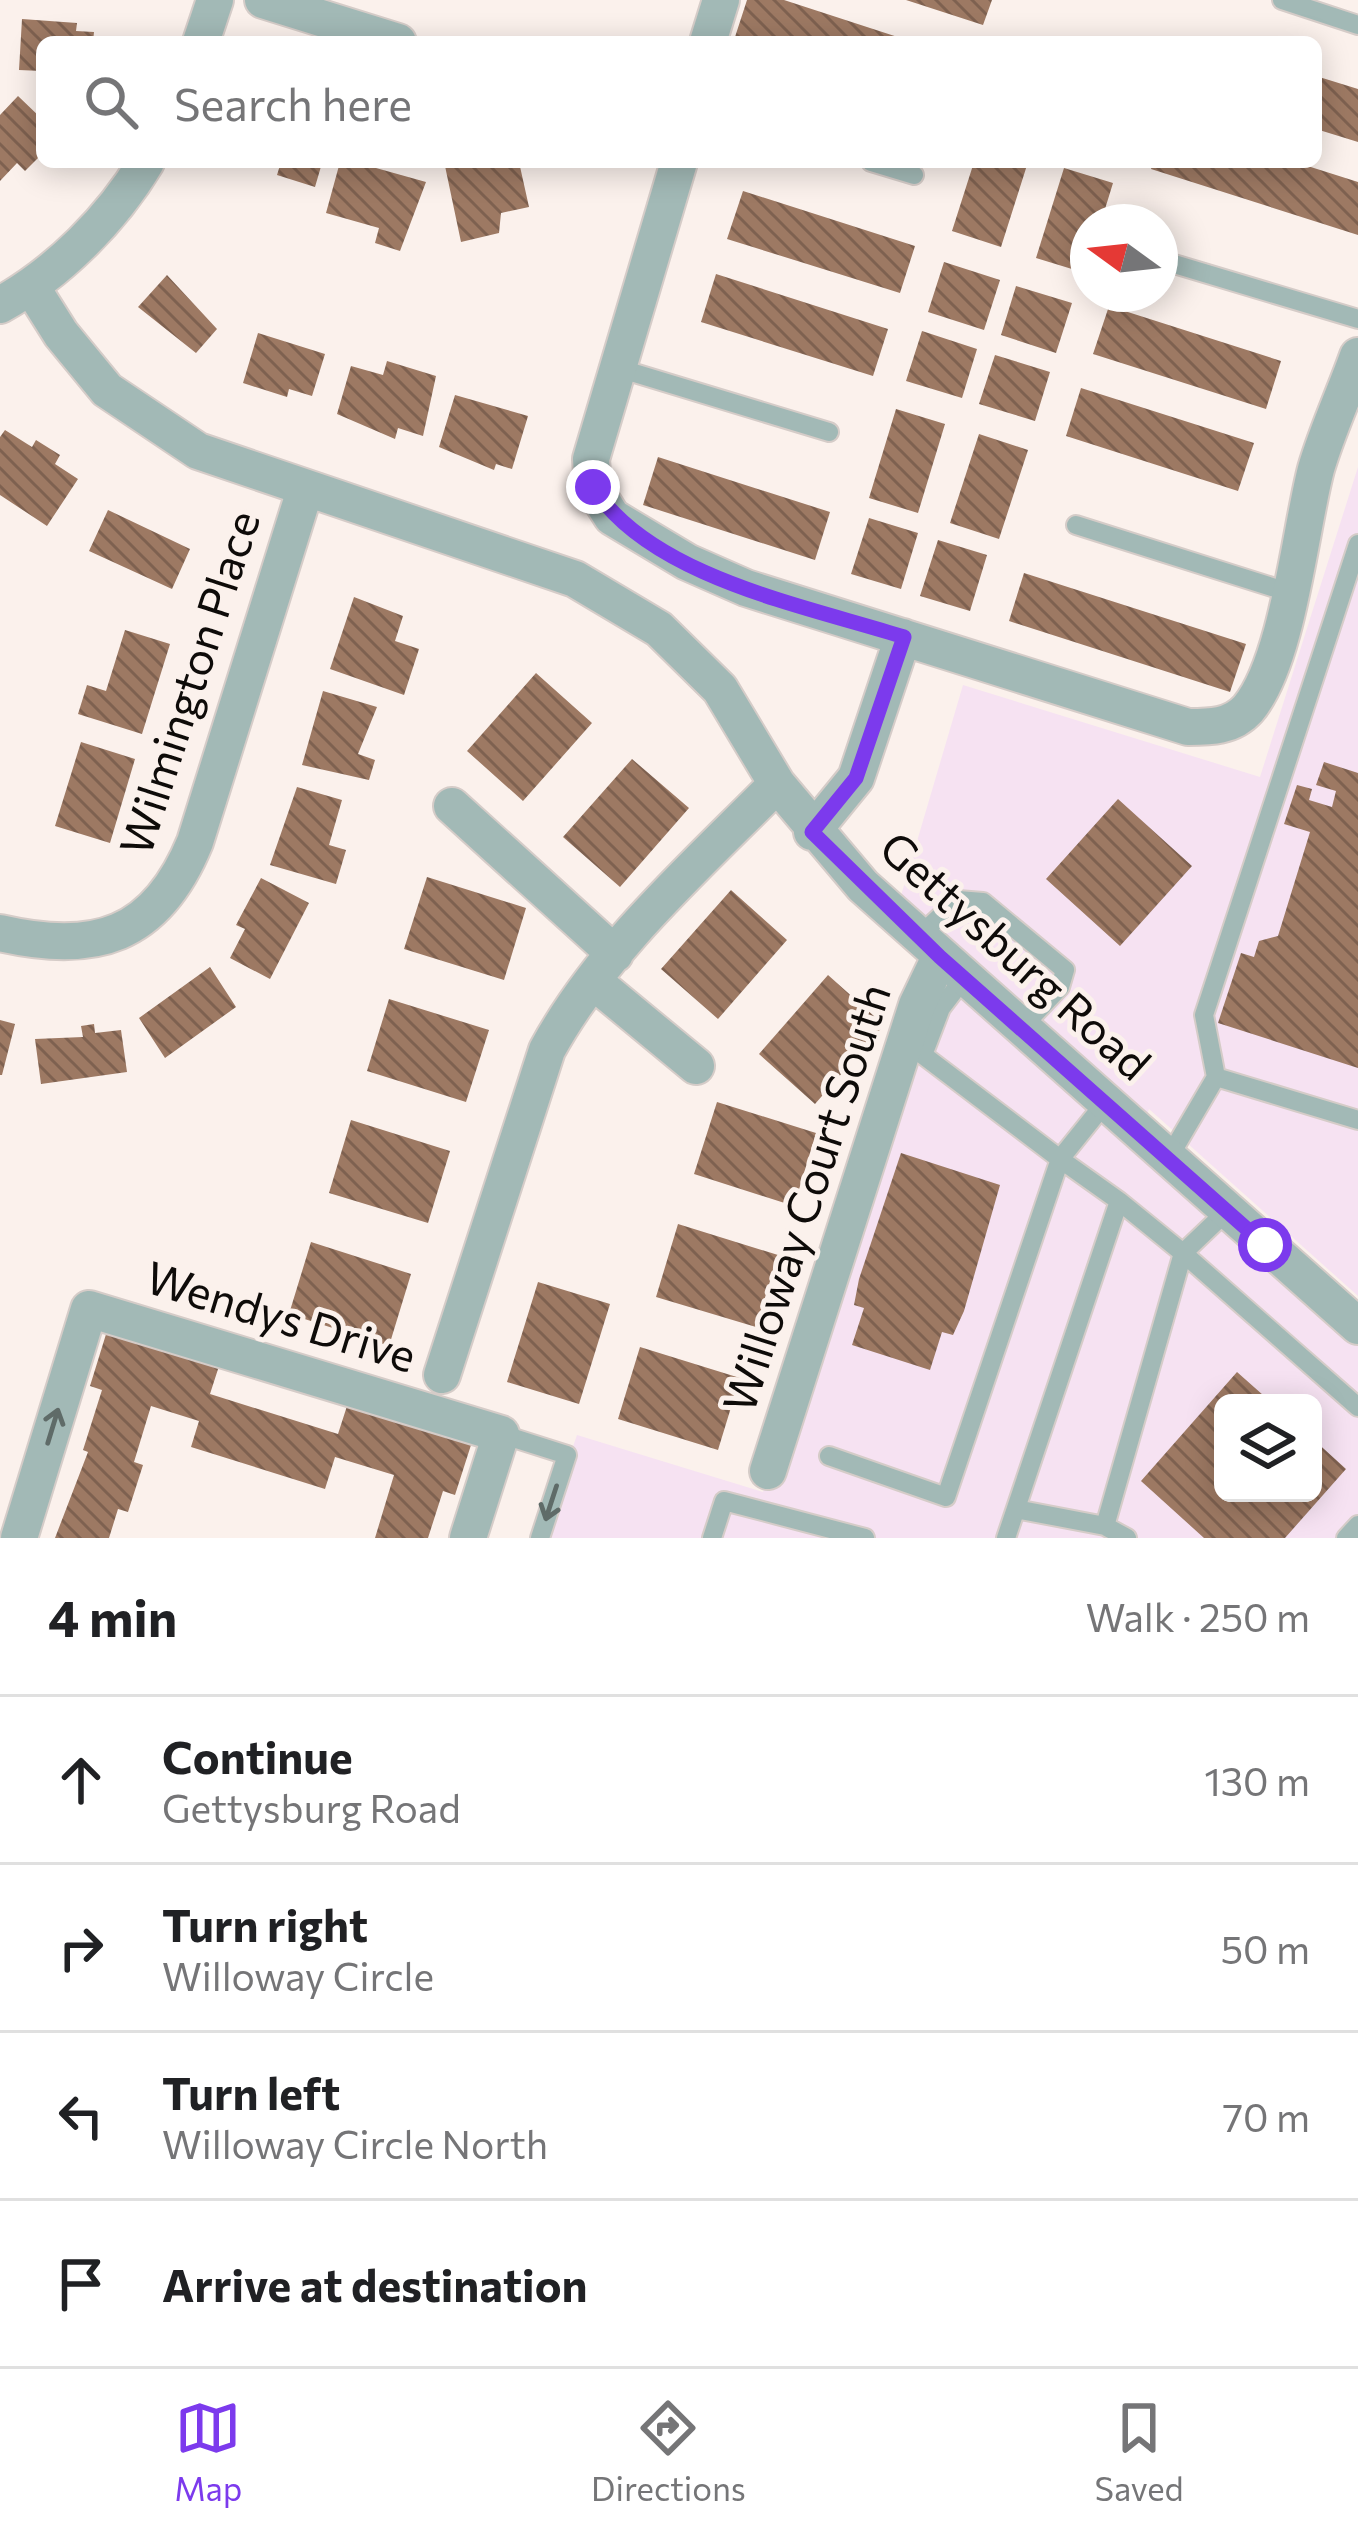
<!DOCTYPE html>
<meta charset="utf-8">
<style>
:root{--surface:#fff;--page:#f2f2f2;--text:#202124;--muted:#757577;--line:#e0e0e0;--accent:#7c3aed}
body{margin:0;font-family:Commissioner,sans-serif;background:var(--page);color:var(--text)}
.controls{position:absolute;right:36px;bottom:36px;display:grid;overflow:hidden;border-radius:18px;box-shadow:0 6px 30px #0003}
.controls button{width:108px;height:108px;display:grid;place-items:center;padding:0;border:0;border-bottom:3px solid var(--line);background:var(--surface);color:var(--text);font:60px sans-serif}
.compass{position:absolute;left:1070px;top:204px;width:108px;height:108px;border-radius:50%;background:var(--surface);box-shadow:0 6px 30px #0003;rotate:285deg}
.stop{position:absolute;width:36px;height:36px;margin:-27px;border:9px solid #7c3aed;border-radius:50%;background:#fff}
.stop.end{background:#7c3aed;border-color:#fff;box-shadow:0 3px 12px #0008}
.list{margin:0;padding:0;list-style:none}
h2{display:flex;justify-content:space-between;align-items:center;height:156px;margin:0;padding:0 48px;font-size:51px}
h2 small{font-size:39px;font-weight:400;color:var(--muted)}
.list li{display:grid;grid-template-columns:78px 1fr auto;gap:36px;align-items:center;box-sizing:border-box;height:168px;padding:0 48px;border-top:3px solid var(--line)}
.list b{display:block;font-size:45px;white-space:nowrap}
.list p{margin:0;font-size:39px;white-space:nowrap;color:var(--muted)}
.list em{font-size:39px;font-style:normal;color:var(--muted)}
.icon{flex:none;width:66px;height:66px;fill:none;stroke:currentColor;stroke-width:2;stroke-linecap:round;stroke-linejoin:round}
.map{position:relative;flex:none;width:1358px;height:1538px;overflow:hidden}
.search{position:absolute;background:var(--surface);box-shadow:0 6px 30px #0003;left:36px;right:36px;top:36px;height:132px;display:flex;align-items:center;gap:30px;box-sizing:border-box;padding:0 42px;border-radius:18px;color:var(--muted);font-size:45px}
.sheet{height:828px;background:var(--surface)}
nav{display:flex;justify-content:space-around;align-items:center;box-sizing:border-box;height:168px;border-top:3px solid var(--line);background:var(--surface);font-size:33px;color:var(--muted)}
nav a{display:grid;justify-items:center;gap:6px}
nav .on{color:var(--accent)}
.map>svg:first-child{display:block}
.commercial{fill:#f6e2f2;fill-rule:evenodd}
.building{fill:url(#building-back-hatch)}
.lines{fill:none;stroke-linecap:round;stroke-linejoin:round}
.lane-casing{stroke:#d5ccc8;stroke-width:22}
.street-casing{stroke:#d5ccc8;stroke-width:40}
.lane{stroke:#a2b9b6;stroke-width:18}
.street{stroke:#a2b9b6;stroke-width:36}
.oneway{stroke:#5f6b68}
.route{stroke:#7c3aed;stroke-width:15}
.labels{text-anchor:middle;stroke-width:10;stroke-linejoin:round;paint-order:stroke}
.street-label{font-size:45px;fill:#0e0b09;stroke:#fbf1ec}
</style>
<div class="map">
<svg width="1358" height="1538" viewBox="0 0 1358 1538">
<defs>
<pattern id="building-back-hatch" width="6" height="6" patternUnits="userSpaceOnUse" patternTransform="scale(3)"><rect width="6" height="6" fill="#9d7963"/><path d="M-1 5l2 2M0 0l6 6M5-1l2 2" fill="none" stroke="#7e6150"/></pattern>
</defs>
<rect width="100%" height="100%" fill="#fbf1ec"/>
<!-- commercial -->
<path class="commercial" d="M1358 467V1296L1149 1109 1140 1134 1358 1326V1538H541L577 1435 763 1492 940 957 895 916 963 685 1260 777ZM1223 1403H1313V1493H1223Z"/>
<!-- building -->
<path class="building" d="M747 0H784L913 42H749L735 37Z
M906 0H992L983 25Z
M22 19 77 23 76 31 94 32 93 42H42V71L19 70Z
M1316 76 1358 89V142L1316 129Z
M18 96 42 119V154L25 171 17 163 0 181V115Z
M281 162 322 163 315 187 277 175Z
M340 162H378L376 168 426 182 400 251 375 243 379 228 326 213Z
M463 162H484L485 168 519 162 529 207 501 213 499 233 461 242 445 166Z
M974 162H1028L1001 247 952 231Z
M1153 162H1295L1358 182V235L1151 169Z
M1064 168 1113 183 1101 222H1088L1085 273 1036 258Z
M743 191 915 246 900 293 727 239Z
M944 262 1000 280 984 330 928 312Z
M716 274 888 329 873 376 701 322Z
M167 275 217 329 196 353 138 307Z
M1016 286 1072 303 1056 353 1001 335Z
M1109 306 1281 361 1266 409 1093 354Z
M922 331 977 349 962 398 906 381Z
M258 333 325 354 312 396 289 389 287 397 243 383Z
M995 355 1050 372 1035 421 979 404Z
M387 361 436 376 423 436 398 428 395 439 337 414 351 366 383 375Z
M1081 388 1254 443 1238 491 1066 436Z
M455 395 528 416 512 469 496 464 494 470 439 447Z
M896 409 945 424 918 513 869 498Z
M5 430 32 447 36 440 60 455 55 464 78 479 47 526 0 495V437Z
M979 434 1028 450 999 539 950 523Z
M658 457 830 512 815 560 643 505Z
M108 510 190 549 172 589 89 551Z
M869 518 918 533 901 589 851 574Z
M938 540 987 555 970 611 920 596Z
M1024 573 1246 644 1230 692 1009 621Z
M354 597 403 616 395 641 419 649 404 695 330 669Z
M125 630 170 644 142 734 78 714 87 685 106 691Z
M536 673 592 723 523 801 467 751Z
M323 691 377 707 358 754 375 760 369 780 302 765Z
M81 742 135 759 110 843 55 826Z
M632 759 689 808 620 887 563 837Z
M1324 762 1358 773V1068L1218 1023 1241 953 1254 957 1259 941 1278 936 1310 832 1284 824 1297 785 1312 789 1309 800 1332 807 1336 791 1316 785Z
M297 787 342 800 329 845 346 850 336 884 270 865Z
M1118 799 1192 866 1120 946 1046 879Z
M427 877 526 908 504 980 404 949Z
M261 878 309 903 270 979 230 958 245 929 236 925Z
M731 890 787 940 718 1019 661 969Z
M210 967 236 1007 165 1058 139 1018Z
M828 975 884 1025 815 1104 759 1054Z
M389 999 489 1030 466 1102 367 1071Z
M0 1020 15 1024 2 1075H0Z
M94 1024 95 1033 121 1030 127 1072 41 1084 35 1039 83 1037 81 1026Z
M717 1102 816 1133 794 1206 694 1174Z
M351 1120 450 1151 428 1223 329 1193Z
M901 1153 1000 1185 964 1311 953 1335 942 1332 930 1370 852 1345 864 1308 854 1305 859 1279Z
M678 1224 778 1255 756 1327 656 1297Z
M311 1242 411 1274 389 1346 289 1314Z
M538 1282 610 1304 579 1404 507 1382Z
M107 1331 219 1366 210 1394 338 1434 347 1406 471 1445 455 1495 443 1491 428 1538H375L394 1475 335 1457 325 1489 191 1447 199 1421 151 1406 134 1462 143 1465 128 1512 118 1509 109 1538H55L88 1452 83 1450 102 1390 90 1386Z
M640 1347 740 1378 718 1450 618 1419Z
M1237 1372 1272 1403H1223V1493H1313V1439L1346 1469 1285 1538H1204L1141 1481Z"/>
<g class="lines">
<defs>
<path id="lane" d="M1282 0 1358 25
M871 162 914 175
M1164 261 1358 319
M618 368 829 432
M1076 525 1291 593
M918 937 958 900 983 902 1065 970 1060 987 1021 1028
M964 978 941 1008 923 1055 1060 1159 1105 1103
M1216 1077 1204 1015 1358 544
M1168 1159 1216 1077 1358 1120
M501 1434 567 1455 540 1538
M829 1456 946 1497 1060 1159 1119 1201
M1016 1509 1105 1526 1183 1253 1358 1407
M1105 1526 1127 1538
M712 1538 724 1501 865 1538
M1006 1538 1119 1201 1183 1253 1227 1211
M1346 1538 1358 1525"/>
<path id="street" d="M263 0 398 42
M201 42 215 0
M708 42 721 0
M679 162 591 459 593 487 612 517 687 562 746 588 1188 727C1210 727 1232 727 1248 709 1288 662 1300 530 1316 469 1327 431 1345 393 1358 356
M32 288 61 334 107 390 198 451 575 579 659 629 720 689 777 784 863 886 1358 1326
M0 305C58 273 112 219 146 162
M452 806 615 954
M812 832 856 778 903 637
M0 933C95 955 156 937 195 842L305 490
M593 981 696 1066
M442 1375 547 1050C602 949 696 866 777 784
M768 1471 917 1005 940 957
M19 1538 89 1309 501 1434 468 1538"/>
</defs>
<!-- lane casing -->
<use href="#lane" class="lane-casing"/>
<!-- street casing -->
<use href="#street" class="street-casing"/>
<!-- lane -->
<use href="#lane" class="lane"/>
<!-- street -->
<use href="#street" class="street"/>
</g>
<!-- one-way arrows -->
<defs><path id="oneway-shaft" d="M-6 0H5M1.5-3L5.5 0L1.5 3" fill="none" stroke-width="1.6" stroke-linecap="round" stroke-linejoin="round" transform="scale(3)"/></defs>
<g class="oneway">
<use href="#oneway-shaft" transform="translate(53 1426) rotate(-73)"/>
<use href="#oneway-shaft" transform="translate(551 1503) rotate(108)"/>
</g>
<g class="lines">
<!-- route -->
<path class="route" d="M593 487C650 577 806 606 904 637L856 778 812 832 940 957 1265 1245"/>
</g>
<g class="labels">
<!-- street labels -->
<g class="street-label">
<text transform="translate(190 683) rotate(-72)" y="16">Wilmington Place</text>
<text transform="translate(1015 956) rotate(42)" y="16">Gettysburg Road</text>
<text transform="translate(807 1198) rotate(-72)" y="16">Willoway Court South</text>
<text transform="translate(281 1317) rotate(17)" y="16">Wendys Drive</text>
</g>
</g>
</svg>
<div class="controls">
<button><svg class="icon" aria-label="layers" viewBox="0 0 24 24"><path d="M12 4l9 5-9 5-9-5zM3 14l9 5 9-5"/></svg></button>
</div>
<svg class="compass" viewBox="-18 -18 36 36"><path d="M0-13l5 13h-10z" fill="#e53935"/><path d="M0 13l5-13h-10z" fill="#757577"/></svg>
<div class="stop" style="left:1265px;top:1245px"></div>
<div class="stop end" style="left:593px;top:487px"></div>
<div class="search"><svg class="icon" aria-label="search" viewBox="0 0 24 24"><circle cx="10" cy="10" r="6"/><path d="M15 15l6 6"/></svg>Search here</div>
</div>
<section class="sheet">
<h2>4 min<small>Walk · 250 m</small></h2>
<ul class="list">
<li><svg class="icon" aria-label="ahead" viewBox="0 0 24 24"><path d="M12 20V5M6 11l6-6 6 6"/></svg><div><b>Continue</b><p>Gettysburg Road</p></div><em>130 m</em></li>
<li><svg class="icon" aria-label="right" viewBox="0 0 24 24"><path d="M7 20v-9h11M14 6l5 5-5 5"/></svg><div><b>Turn right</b><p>Willoway Circle</p></div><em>50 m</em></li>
<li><svg class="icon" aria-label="left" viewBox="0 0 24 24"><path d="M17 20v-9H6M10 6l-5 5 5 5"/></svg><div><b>Turn left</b><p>Willoway Circle North</p></div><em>70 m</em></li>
<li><svg class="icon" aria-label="arrive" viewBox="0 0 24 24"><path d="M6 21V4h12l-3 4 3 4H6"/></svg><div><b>Arrive at destination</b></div></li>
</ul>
</section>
<nav>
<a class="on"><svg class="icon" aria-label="map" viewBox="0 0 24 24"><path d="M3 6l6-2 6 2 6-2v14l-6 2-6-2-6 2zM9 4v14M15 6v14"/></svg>Map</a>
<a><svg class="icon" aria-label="directions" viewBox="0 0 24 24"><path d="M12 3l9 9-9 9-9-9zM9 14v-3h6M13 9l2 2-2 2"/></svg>Directions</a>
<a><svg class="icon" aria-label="saved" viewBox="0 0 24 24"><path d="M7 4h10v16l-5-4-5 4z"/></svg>Saved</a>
</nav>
